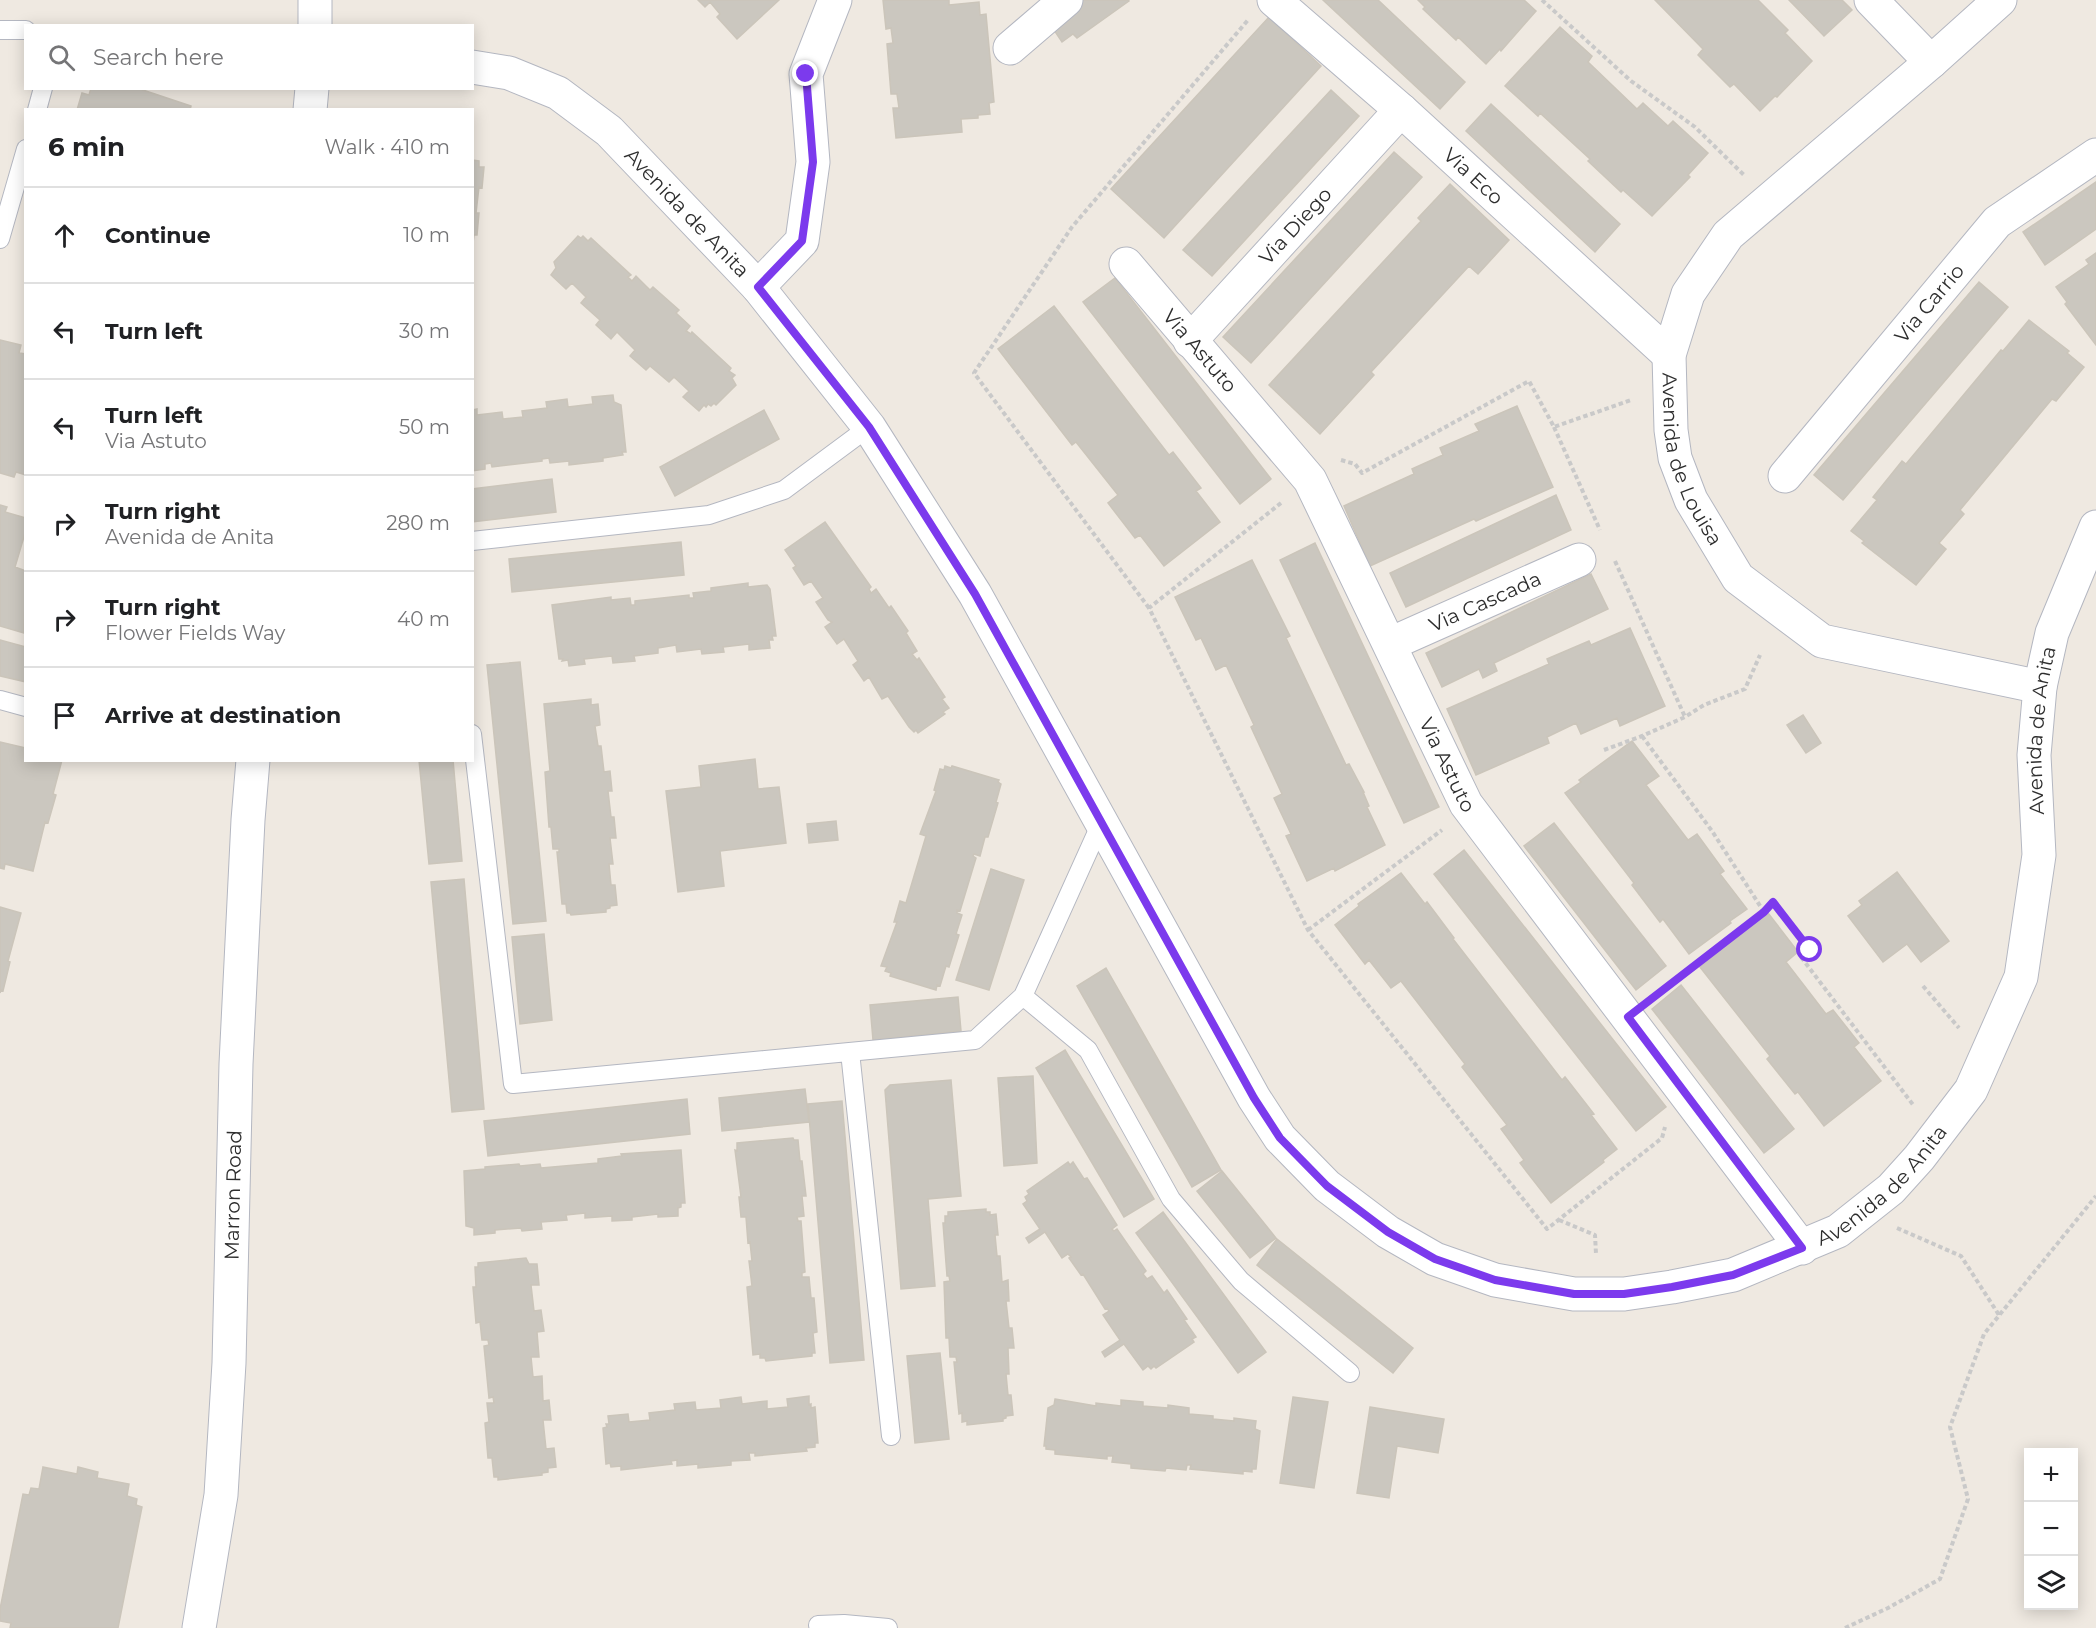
<!DOCTYPE html>
<meta charset="utf-8">
<style>
:root{--surface:#fff;--page:#f2f2f2;--text:#202124;--muted:#757577;--line:#e0e0e0}
body{margin:0;font-family:Montserrat,sans-serif;background:var(--page);color:var(--text)}
.controls{position:absolute;right:18px;bottom:18px;display:grid;overflow:hidden;border-radius:0px;box-shadow:0 3px 15px #0003}
.controls button{width:54px;height:54px;display:grid;place-items:center;padding:0;border:0;border-bottom:2px solid var(--line);background:var(--surface);color:var(--text);font:30px sans-serif}
.stop{position:absolute;width:18px;height:18px;margin:-14px;border:4px solid #7c3aed;border-radius:50%;background:#fff}
.stop.end{background:#7c3aed;border-color:#fff;box-shadow:0 2px 6px #0008}
.list{margin:0;padding:0;list-style:none}
h2{display:flex;justify-content:space-between;align-items:center;height:78px;margin:0;padding:0 24px;font-size:26px}
h2 small{font-size:20px;font-weight:400;color:var(--muted)}
.list li{display:grid;grid-template-columns:39px 1fr auto;gap:18px;align-items:center;box-sizing:border-box;height:96px;padding:0 24px;border-top:2px solid var(--line)}
.list b{display:block;font-size:22px;white-space:nowrap}
.list p{margin:0;font-size:20px;white-space:nowrap;color:var(--muted)}
.list em{font-size:20px;font-style:normal;color:var(--muted)}
.icon{flex:none;width:33px;height:33px;fill:none;stroke:currentColor;stroke-width:2;stroke-linecap:round;stroke-linejoin:round}
.map{position:relative;flex:none;width:2096px;height:1628px;overflow:hidden}
.search{position:absolute;background:var(--surface);box-shadow:0 3px 15px #0003;left:24px;top:24px;width:450px;height:66px;display:flex;align-items:center;gap:15px;box-sizing:border-box;padding:0 21px;border-radius:0px;color:var(--muted);font-size:22px}
.panel{position:absolute;background:var(--surface);box-shadow:0 3px 15px #0003;left:24px;top:108px;width:450px;height:654px;border-radius:0px}
.map>svg:first-child{display:block}
.building{fill:#cbc7bf;stroke:#cbc5ba;stroke-width:1.5}
.lines{fill:none;stroke-linecap:round;stroke-linejoin:round}
.lane-casing{stroke:#b4b7c1;stroke-width:20}
.street-casing{stroke:#b4b7c1;stroke-width:35}
.secondary-casing{stroke:#b4b7c1;stroke-width:35}
.path{stroke:#c9c9c9;stroke-width:4;stroke-dasharray:4.5 3;stroke-linecap:butt}
.lane{stroke:#fff;stroke-width:18}
.street{stroke:#fff;stroke-width:33}
.secondary{stroke:#fff;stroke-width:33}
.route{stroke:#7c3aed;stroke-width:8}
.labels{text-anchor:middle;stroke-width:5;stroke-linejoin:round;paint-order:stroke}
.street-label{font-size:20px;fill:#2e2e2e;stroke:#fff}
</style>
<div class="map">
<svg width="2096" height="1628" viewBox="0 0 2096 1628">
<rect width="100%" height="100%" fill="#efe9e1"/>
<!-- building -->
<path class="building" d="M698 0H779L737 39 717 17 720 14 710 2 705 7Z
M883 0H949V5L979 2 980 15 986 14 994 102 989 103 990 114 978 115V118L961 119 962 132 896 138 893 108H899L897 94H891L887 44 893 43 891 28 886 29Z
M1069 0H1128L1129 1 1077 38 1073 34 1062 42 1052 27Z
M1323 0H1378L1465 82 1440 109Z
M1418 0H1524L1536 11 1501 51 1500 49 1486 64 1458 37 1456 40 1423 9 1425 7Z
M1655 0H1758L1788 30 1785 33 1812 61 1777 97 1775 96 1760 111 1734 84 1730 87 1698 55 1703 49Z
M1789 0H1842L1852 10 1824 36Z
M1269 17 1321 66 1164 238 1111 189Z
M1560 27 1592 56 1588 62 1637 109 1643 103 1668 126 1673 121 1708 153 1688 175 1690 177 1652 216 1623 190 1621 192 1588 161 1590 159 1540 113 1538 116 1505 86Z
M91 88H137L191 106 190 110H77L82 93 89 95Z
M1331 90 1359 116 1212 276 1183 250Z
M1491 104 1620 224 1595 252 1466 131Z
M1394 152 1422 177 1251 363 1223 337Z
M472 160 479 161V167H484L482 188 479 187 476 213H479L477 235H474L472 251Z
M2096 182V229L2045 265 2023 232Z
M1450 184 1509 240 1478 274 1469 266 1371 372 1374 375 1320 434 1269 385 1421 221 1418 218Z
M578 236 581 238 583 236 588 241 591 238 631 275 628 277 632 281 636 276 650 290 653 287 679 310 676 313 690 326 686 331 691 334 692 332 731 368 729 371 735 375 732 378 736 385 716 405 714 403 711 406 708 404 706 407 704 405 699 411 683 397 689 391 674 377 669 382 650 366 646 370 630 356 635 350 617 332 611 339 596 325 600 320 581 303 586 297 572 283 566 289 551 275 556 268 554 262Z
M2096 253V345L2065 304 2067 302 2056 287 2089 264 2086 260Z
M1115 278 1271 479 1240 504 1083 302Z
M1979 282 2008 307 1843 500 1814 475Z
M1054 306 1169 455 1173 452 1201 488 1196 491 1220 522 1164 566 1140 535 1135 538 1108 503 1118 495 1076 442 1072 445 998 349Z
M2029 320 2069 351 2067 353 2084 367 2056 401 2052 399 1960 510 1964 514 1939 543 1946 549 1916 585 1862 543 1864 541 1851 531 1877 500 1873 497 1902 461 1906 464 2001 350 2003 351Z
M0 340 21 345 19 353 26 354V475L16 472 14 477 0 473Z
M613 395 614 402 621 405 626 452H622L623 455 603 458V461L569 465V461L550 463 549 458 542 459V461L492 467 491 463 485 464V469L472 471V410L477 409V415L502 412 503 419 523 417 522 411 547 408 546 402 567 399 568 407 593 404 592 397Z
M1517 406 1553 487 1476 521 1474 519 1370 566 1344 506 1414 474 1412 469 1443 455 1440 448 1479 431 1475 424Z
M764 410 779 439 675 496 660 467Z
M552 479 556 512 472 522V489Z
M1556 495 1571 530 1406 607 1390 573Z
M0 505 7 507 5 512 26 518V530L15 567 26 571 24 633 0 626Z
M825 522 871 587 869 589 871 593 876 589 889 608 891 606 908 631 906 633 917 651 912 654 917 660 919 658 945 697 942 699 949 708 943 712 945 714 918 733 916 730 914 732 909 727 888 696 882 699 869 677 864 681 853 665 858 661 844 639 837 644 825 627 832 622 828 620 816 602 823 598 811 581 804 585 793 568 796 566 785 550Z
M681 542 684 575 512 592 509 559Z
M1315 543 1439 807 1404 823 1280 560Z
M1252 560 1290 636 1286 638 1346 765 1349 764 1364 792H1363L1369 806 1367 807 1385 845 1335 871 1334 868 1307 881 1286 836 1291 834 1274 798 1282 794 1251 727 1254 725 1226 665 1216 670 1201 638 1196 640 1175 597Z
M1591 574 1608 609 1494 663 1497 671 1483 678 1479 669 1442 687 1426 653Z
M748 583V587L767 585 770 589 776 636H772L773 640H769L770 648 749 650V644L723 647 724 652 702 654 701 649 677 652 676 645 658 648V653L634 656 635 661 613 663 612 656 584 659 585 664 569 666 568 660 562 661 563 659H559L552 605 611 597V600L630 598 631 605H635V601L689 595V598H694L693 593 711 591V588Z
M1630 628 1665 706 1620 726 1617 718 1581 734 1576 723 1547 737 1549 743 1476 775 1447 709 1549 664 1547 659 1589 641 1591 645Z
M0 640 26 647V682L0 676Z
M520 662 546 921 513 924 487 665Z
M591 699V705L598 704 600 725 595 726 598 746H601L604 772 610 771 612 791H608L611 817H614L616 838H610L613 864H609L611 885H615L617 905 610 906V908L606 909V912L571 915 570 913H567L566 904H562L557 852H559V849H553L551 827H549L545 772 550 771 544 704Z
M1803 715 1821 743 1806 753 1787 725Z
M1632 741 1659 776 1646 785 1688 840 1697 834 1724 871 1720 874 1747 909 1730 921 1731 923 1689 954 1663 919 1660 922 1632 885 1634 883 1565 793 1581 782 1579 780Z
M0 742 26 748V760H62L53 794 56 795 48 823 45 822 33 871 5 864 4 869 0 868Z
M755 759 758 789 779 787 786 843 720 851 724 886 678 892 666 791 701 787 699 766Z
M419 760H453L462 861 429 864Z
M945 766 951 768 952 766 999 780 998 782 1001 784 996 802 998 803 988 837H985L980 856 974 854 973 856 976 858 960 911 957 910V913L962 915 956 934 959 935 949 967 946 966 940 986 937 985 936 990 890 976 891 973 885 971 887 967 881 966 897 922H894L900 901 906 903 926 836 920 834 936 791 934 790 940 769 944 770Z
M836 821 838 840 809 843 807 824Z
M1554 823 1666 966 1636 990 1524 846Z
M1464 850 1666 1107 1636 1131 1434 874Z
M991 869 1024 880 989 990 956 980Z
M1897 872 1949 941 1921 962 1907 944 1883 962 1848 916 1862 905 1859 901Z
M1401 873 1425 904 1427 902 1454 938 1453 939 1562 1080 1565 1077 1594 1114 1591 1115 1617 1149 1603 1160 1604 1162 1551 1203 1520 1163 1524 1160 1501 1129 1507 1125 1462 1067 1465 1064 1401 981 1391 988 1369 960 1365 964 1335 925 1359 906 1358 904Z
M464 879 484 1109 452 1112 431 882Z
M0 907 21 913 8 961 10 962 3 991 1 990 0 993Z
M1768 913 1798 952 1786 962 1826 1014 1833 1010 1859 1043 1854 1047 1881 1081 1824 1126 1798 1092 1795 1094 1767 1059 1770 1056 1700 967 1714 955 1712 953Z
M544 934 552 1020 520 1024 512 937Z
M1106 968 1221 1170 1192 1187 1077 986Z
M1681 985 1794 1129 1764 1153 1652 1009Z
M958 997 961 1031 873 1040 870 1005Z
M1065 1050 1154 1199 1124 1217 1036 1068Z
M1033 1076 1037 1163 1004 1166 998 1078Z
M951 1080 961 1196 928 1199 935 1286 901 1289 885 1090 890 1085Z
M805 1089 809 1122 722 1131 719 1098Z
M687 1099 690 1134 488 1156 484 1121Z
M842 1101 864 1360 830 1363 808 1104Z
M793 1138 794 1140H798L800 1161H802L806 1196H802L804 1216 797 1217 798 1221H801L805 1272 802 1273V1277H809L811 1298H814L817 1332 813 1333 815 1353H812V1356L766 1361 765 1358H760V1354L753 1355 747 1287 752 1286 749 1261H752L750 1242 748 1243 746 1217H741L739 1197H741L735 1150 737 1151V1143Z
M681 1150 685 1203H681V1207L678 1208V1216L658 1217V1214L632 1217V1220L612 1221V1216L585 1218V1213L566 1215 567 1220 541 1222 542 1229 522 1231 521 1228 495 1230V1233L474 1235V1228L466 1226 464 1171 485 1169V1167L519 1164 520 1166 540 1164 541 1168 598 1163V1159L622 1156 621 1154Z
M1068 1162 1070 1165 1073 1162 1084 1179 1087 1178 1117 1225 1112 1229 1114 1231 1117 1229 1146 1271 1143 1274 1147 1279 1152 1276 1164 1293 1167 1290 1187 1319 1184 1320 1196 1337 1192 1339 1194 1342 1156 1368 1154 1366 1151 1369 1148 1366 1143 1370 1124 1344 1105 1357 1102 1352 1120 1340 1103 1315 1109 1311 1107 1308 1105 1309 1083 1274 1081 1275 1069 1258 1071 1257 1068 1254 1062 1258 1045 1232 1029 1243 1026 1238 1040 1229 1023 1204 1027 1201 1025 1197 1029 1194 1027 1191Z
M1222 1171 1276 1238 1250 1258 1197 1191Z
M986 1209V1212H990V1215L996 1214 998 1235H995L997 1256H1000L1002 1282 1008 1280 1009 1301H1006L1009 1328H1012L1014 1348H1008L1009 1374H1006L1008 1395H1011L1013 1415 1006 1416V1418L1003 1419V1421L967 1425V1421L962 1422V1413L959 1414 954 1362H957L956 1357H950L949 1338H946L944 1282 950 1281 949 1276H947L943 1223H945V1216H948V1212Z
M1163 1212 1266 1352 1238 1373 1136 1233Z
M1277 1239 1413 1348 1393 1373 1257 1265Z
M526 1258 529 1264H537L539 1285H531L534 1311 541 1310 544 1331 537 1332 539 1357H531L533 1377 542 1376 543 1401 549 1400 551 1420H543L546 1449 554 1448 556 1467 548 1468V1472L542 1473V1475L498 1480V1477H494L492 1458H488L485 1423 489 1422 487 1403H494L493 1397 489 1398 484 1346 489 1345 488 1340H482L480 1322 476 1323 473 1287H476L475 1267H478V1263Z
M940 1353 949 1439 915 1443 907 1356Z
M809 1396V1405L811 1404V1408L815 1407 818 1443H815V1447L806 1448 807 1451 755 1456V1453H749L750 1460 731 1461V1465L698 1468V1464L677 1466V1460L671 1461 672 1464 621 1470V1466L611 1467 610 1463 606 1464 603 1428 607 1427 606 1424H609L608 1416 628 1414 629 1422 650 1420 649 1413 675 1410 674 1404 695 1402 696 1410 721 1408 720 1400 741 1397 742 1404 767 1401V1409L788 1407 787 1399Z
M1293 1397 1328 1402 1314 1488 1280 1483Z
M1055 1399 1096 1406V1403L1121 1406V1400L1143 1402V1406L1168 1408V1405L1189 1408V1414L1213 1416V1419L1234 1421V1418L1256 1421 1255 1429 1260 1431 1256 1469H1252V1472L1243 1471V1474L1190 1469 1191 1465H1187L1186 1470 1166 1468 1165 1471 1131 1468V1464L1112 1462 1113 1456H1107V1459L1055 1454V1450L1046 1449V1446H1044L1048 1408 1054 1405Z
M1370 1407 1444 1419 1438 1453 1397 1446 1389 1498 1357 1493Z
M43 1467 77 1474 78 1467 98 1472 97 1478 129 1484 127 1496 137 1499 136 1505 142 1507 118 1628H10L11 1623 0 1621V1609L23 1494 29 1495 31 1488 39 1489Z"/>
<g class="lines">
<defs>
<path id="lane" d="M0 30H26
M37 110 43 88
M0 239 26 149
M472 541 709 515 784 490 869 427
M0 700 26 707
M472 734 513 1084 975 1040 1023 996 1102 821
M1023 996 1088 1050 1171 1199 1241 1281 1350 1373
M850 1052 891 1436
M818 1625 844 1624 888 1628"/>
<g id="street">
<path id="s1" d="M1274 0 1401 110 1669 355"/>
<path d="M1871 0 1931 62"/>
<path id="s2" d="M2000 0 1931 62 1728 235 1688 294 1669 355 1671 430 1675 458 1691 500 1738 578 1822 641 2040 687"/>
<path d="M315 26V0"/>
<path d="M1010 48 1066 0"/>
<path id="s3" d="M1126 264 1310 480 1466 804 1802 1248"/>
<path d="M758 287 802 241 813 162 806 74 835 0"/>
<path id="s4" d="M1190 341 1401 110"/>
<path id="s5" d="M1785 476 1997 222 2096 155"/>
<path id="s6" d="M1390 644 1579 560"/>
</g>
<g id="secondary">
<path id="s7" d="M472 67 509 73 558 93 609 131 758 287 869 427 975 594 1254 1098 1280 1138 1327 1186 1388 1232 1435 1259 1495 1280 1574 1294H1624L1672 1287 1733 1275 1838 1231 1891 1189 1919 1158 1971 1090 2021 977 2039 855 2034 755 2040 687 2052 633 2096 527"/>
<path d="M310 110 312 88"/>
<path id="s8" d="M199 1628 221 1495 229 1363 236 1064 248 820 253 760"/>
</g>
</defs>
<!-- lane casing -->
<use href="#lane" class="lane-casing"/>
<!-- street casing -->
<use href="#street" class="street-casing"/>
<!-- secondary casing -->
<use href="#secondary" class="secondary-casing"/>
<!-- path -->
<path class="path" d="M1542 0 1631 81 1695 127 1745 176
M1554 427 1600 530
M1341 460 1355 464 1362 473 1529 381 1554 427 1631 400
M1281 503 1149 608 1308 930 1547 1229 1662 1138 1665 1127
M1615 561 1685 717
M1149 608 974 373 1072 227 1248 20
M1642 736 1712 831 1764 912 1773 902 1810 950 1801 957 1914 1106
M1604 750 1642 736 1685 717 1704 705 1745 689 1760 655
M1308 930 1442 830
M1923 986 1959 1028
M1656 996 1764 912
M1559 1220 1595 1235 1596 1254
M1897 1228 1961 1256 1999 1315
M1845 1628 1888 1608 1940 1579 1968 1499 1950 1427 1984 1334 2096 1196"/>
<!-- lane -->
<use href="#lane" class="lane"/>
<!-- street -->
<use href="#street" class="street"/>
<!-- secondary -->
<use href="#secondary" class="secondary"/>
</g>
<g class="lines">
<!-- route -->
<path class="route" d="M806 74 813 162 802 241 758 287 869 427 975 594 1254 1098 1280 1138 1327 1186 1388 1232 1435 1259 1495 1280 1574 1294H1624L1672 1287 1733 1275 1802 1248 1628 1017 1764 912 1773 902 1810 950"/>
</g>
<g class="labels">
<!-- street labels -->
<g class="street-label">
<text dy="7" stroke="none"><textPath href="#s1" startOffset="266">Via Eco</textPath></text>
<text dy="7" stroke="none"><textPath href="#s7" startOffset="267">Avenida de Anita</textPath></text>
<text dy="7" stroke="none"><textPath href="#s4" startOffset="156">Via Diego</textPath></text>
<text dy="7" stroke="none"><textPath href="#s5" startOffset="225">Via Carrio</textPath></text>
<text dy="7" stroke="none"><textPath href="#s3" startOffset="114">Via Astuto</textPath></text>
<text dy="7" stroke="none"><textPath href="#s2" startOffset="603">Avenida de Louisa</textPath></text>
<text dy="7" stroke="none"><textPath href="#s6" startOffset="104">Via Cascada</textPath></text>
<text dy="7" stroke="none"><textPath href="#s7" startOffset="2553">Avenida de Anita</textPath></text>
<text dy="7" stroke="none"><textPath href="#s3" startOffset="600">Via Astuto</textPath></text>
<text dy="7" stroke="none"><textPath href="#s7" startOffset="2049">Avenida de Anita</textPath></text>
<text dy="7" stroke="none"><textPath href="#s8" startOffset="435">Marron Road</textPath></text>
</g>
</g>
</svg>
<div class="controls">
<button>+</button>
<button>−</button>
<button><svg class="icon" aria-label="layers" viewBox="0 0 24 24"><path d="M12 4l9 5-9 5-9-5zM3 14l9 5 9-5"/></svg></button>
</div>
<div class="stop" style="left:1810px;top:950px"></div>
<div class="stop end" style="left:806px;top:74px"></div>
<div class="search"><svg class="icon" aria-label="search" viewBox="0 0 24 24"><circle cx="10" cy="10" r="6"/><path d="M15 15l6 6"/></svg>Search here</div>
<section class="panel">
<h2>6 min<small>Walk · 410 m</small></h2>
<ul class="list">
<li><svg class="icon" aria-label="ahead" viewBox="0 0 24 24"><path d="M12 20V5M6 11l6-6 6 6"/></svg><div><b>Continue</b></div><em>10 m</em></li>
<li><svg class="icon" aria-label="left" viewBox="0 0 24 24"><path d="M17 20v-9H6M10 6l-5 5 5 5"/></svg><div><b>Turn left</b></div><em>30 m</em></li>
<li><svg class="icon" aria-label="left" viewBox="0 0 24 24"><path d="M17 20v-9H6M10 6l-5 5 5 5"/></svg><div><b>Turn left</b><p>Via Astuto</p></div><em>50 m</em></li>
<li><svg class="icon" aria-label="right" viewBox="0 0 24 24"><path d="M7 20v-9h11M14 6l5 5-5 5"/></svg><div><b>Turn right</b><p>Avenida de Anita</p></div><em>280 m</em></li>
<li><svg class="icon" aria-label="right" viewBox="0 0 24 24"><path d="M7 20v-9h11M14 6l5 5-5 5"/></svg><div><b>Turn right</b><p>Flower Fields Way</p></div><em>40 m</em></li>
<li><svg class="icon" aria-label="arrive" viewBox="0 0 24 24"><path d="M6 21V4h12l-3 4 3 4H6"/></svg><div><b>Arrive at destination</b></div></li>
</ul>
</section>
</div>
